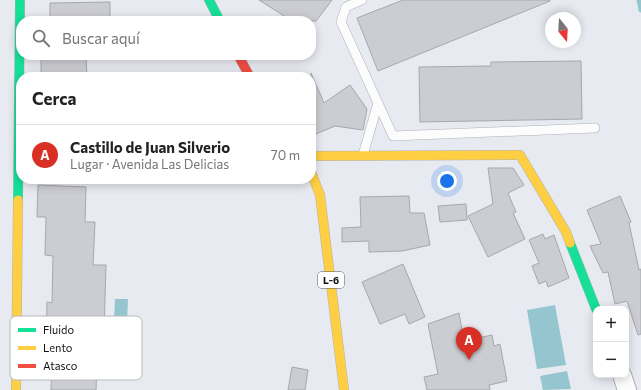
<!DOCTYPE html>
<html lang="es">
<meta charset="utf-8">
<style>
:root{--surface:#fff;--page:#f2f2f2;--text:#222;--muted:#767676;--line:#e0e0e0;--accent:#d93025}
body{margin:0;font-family:Commissioner,sans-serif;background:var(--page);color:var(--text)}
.controls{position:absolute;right:12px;bottom:12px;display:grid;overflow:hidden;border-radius:8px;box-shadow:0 2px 10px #0003}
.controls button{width:36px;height:36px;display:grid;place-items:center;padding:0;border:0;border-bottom:1px solid var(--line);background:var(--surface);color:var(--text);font:20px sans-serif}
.compass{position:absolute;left:545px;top:12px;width:36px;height:36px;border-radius:50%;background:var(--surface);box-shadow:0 2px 10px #0003;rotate:162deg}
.you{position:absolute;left:447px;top:181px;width:14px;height:14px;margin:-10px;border:3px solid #fff;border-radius:50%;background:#1a73e8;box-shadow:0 0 0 6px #1a73e833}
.badge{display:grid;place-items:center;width:26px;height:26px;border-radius:50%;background:var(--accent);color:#fff;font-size:13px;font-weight:700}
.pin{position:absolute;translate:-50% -33px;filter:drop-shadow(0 1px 2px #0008)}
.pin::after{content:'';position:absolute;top:21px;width:14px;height:12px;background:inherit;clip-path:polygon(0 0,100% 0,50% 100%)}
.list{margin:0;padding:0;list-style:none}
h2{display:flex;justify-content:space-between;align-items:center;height:52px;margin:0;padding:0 16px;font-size:17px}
h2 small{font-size:13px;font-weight:400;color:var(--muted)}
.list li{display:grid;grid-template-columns:26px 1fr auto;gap:12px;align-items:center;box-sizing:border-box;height:60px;padding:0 16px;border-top:1px solid var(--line)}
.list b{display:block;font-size:15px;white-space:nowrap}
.list p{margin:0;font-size:13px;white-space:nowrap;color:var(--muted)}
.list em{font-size:13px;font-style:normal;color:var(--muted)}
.icon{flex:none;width:22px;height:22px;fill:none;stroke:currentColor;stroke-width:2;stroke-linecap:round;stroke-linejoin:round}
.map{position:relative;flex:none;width:641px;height:390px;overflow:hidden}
.search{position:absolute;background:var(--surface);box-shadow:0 2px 10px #0003;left:16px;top:16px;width:300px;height:44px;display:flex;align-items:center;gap:10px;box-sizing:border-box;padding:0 14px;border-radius:16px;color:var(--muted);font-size:15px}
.panel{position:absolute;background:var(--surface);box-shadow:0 2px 10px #0003;left:16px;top:72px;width:300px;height:112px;border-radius:16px}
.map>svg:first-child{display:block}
.water{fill:#95c6cf}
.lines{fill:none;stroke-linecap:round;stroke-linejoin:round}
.stream{stroke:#95c6cf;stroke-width:5}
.building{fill:#cccdd2;stroke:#a7a7ac}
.lane-casing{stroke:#afb1b6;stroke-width:10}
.street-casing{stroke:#afb1b6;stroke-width:20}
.fast-casing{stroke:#afb1b6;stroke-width:10}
.slow-casing{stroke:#afb1b6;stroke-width:10}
.jam-casing{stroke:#afb1b6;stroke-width:10}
.lane{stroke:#fcfcfd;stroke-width:9}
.street{stroke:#fcfcfd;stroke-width:18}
.fast{stroke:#16e098;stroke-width:9}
.slow{stroke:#ffcf43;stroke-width:9}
.jam{stroke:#f24e42;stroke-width:9}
.labels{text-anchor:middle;stroke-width:3;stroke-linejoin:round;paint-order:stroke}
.shield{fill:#fff;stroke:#58585c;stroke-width:1}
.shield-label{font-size:10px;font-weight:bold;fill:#101116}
.key{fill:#fff;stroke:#b7b8b9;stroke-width:1}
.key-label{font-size:11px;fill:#101116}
</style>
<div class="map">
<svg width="641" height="390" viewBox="0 0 641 390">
<rect width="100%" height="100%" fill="#e8eaf1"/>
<!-- water -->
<path class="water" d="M115 299H128L127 322H114Z
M555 305 566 365 537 369 527 310Z
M567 371 571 389 543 390 540 376Z"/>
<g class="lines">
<!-- stream -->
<path class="stream" d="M639 0 641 10"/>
</g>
<!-- building -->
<path class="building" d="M259 0H332L316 21H292Z
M403 0H550V1L378 71 357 18Z
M110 2V21H50V3Z
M41 55H86L87 77H41Z
M581 61 582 119 420 122 419 67 491 66V62Z
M311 73 324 103 350 85 367 109 363 130 335 126 311 136Z
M488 168H513L524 185 508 193 516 212 513 213 525 239 488 257 468 216 493 204Z
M38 185 86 187 85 222H95L93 265H106L104 332H98L96 390H51L52 360H46L47 302 52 303 53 256 45 255 46 217H37Z
M409 196 410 213H424L430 245 402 251 369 252V241L342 242V228L361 227 360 197Z
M620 196 631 222 629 223 639 270 641 269V334L638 335 627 301 615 304 608 272 603 273 590 246 601 244 587 210Z
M466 204 467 220 440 222 438 206Z
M543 234 545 239 554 235 555 238 569 278 548 287 546 281 539 284 532 266 539 263 529 240Z
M403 264 425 317 409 324 405 314 380 324 362 282Z
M459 313 464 341 492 335 494 346 500 344 507 381 489 385 490 390H427L424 377 438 374 428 324Z
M292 367 308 370 305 390H288Z"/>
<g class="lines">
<defs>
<path id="lane" d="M362 0 346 7 341 22 393 136 595 128
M363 155 378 103"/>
<path id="street" d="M622 375 627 390"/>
<path id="fast" d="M209 0 220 21
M18 200 20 0
M570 243 596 309"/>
<path id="slow" d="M311 156 520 155 566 232 570 243
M311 172 320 195 344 390
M16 390 18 200"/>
<path id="jam" d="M238 55 250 77"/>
</defs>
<!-- lane casing -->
<use href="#lane" class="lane-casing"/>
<!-- street casing -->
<use href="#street" class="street-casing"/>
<!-- fast casing -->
<use href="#fast" class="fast-casing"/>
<!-- slow casing -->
<use href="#slow" class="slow-casing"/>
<!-- jam casing -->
<use href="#jam" class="jam-casing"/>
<!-- lane -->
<use href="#lane" class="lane"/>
<!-- street -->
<use href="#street" class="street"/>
<!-- fast -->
<use href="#fast" class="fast"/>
<!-- slow -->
<use href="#slow" class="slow"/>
<!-- jam -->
<use href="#jam" class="jam"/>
</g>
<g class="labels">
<!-- shield labels -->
<rect class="shield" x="318" y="272" width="26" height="16" rx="3"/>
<g class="shield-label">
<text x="331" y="284">L-6</text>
</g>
</g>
<!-- legend -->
<rect x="10" y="316" width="132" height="64" rx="6" class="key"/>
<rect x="18" y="328" width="18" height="4" fill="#16e098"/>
<rect x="18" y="346" width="18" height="4" fill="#ffcf43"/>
<rect x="18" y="364" width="18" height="4" fill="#f24e42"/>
<g class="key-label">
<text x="43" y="334">Fluido</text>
<text x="43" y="352">Lento</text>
<text x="43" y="370">Atasco</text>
</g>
</svg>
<div class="controls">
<button>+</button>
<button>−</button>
</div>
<svg class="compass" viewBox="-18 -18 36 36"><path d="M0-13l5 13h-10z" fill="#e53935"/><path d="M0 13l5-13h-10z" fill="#767676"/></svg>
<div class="you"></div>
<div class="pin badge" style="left:469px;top:360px">A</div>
<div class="search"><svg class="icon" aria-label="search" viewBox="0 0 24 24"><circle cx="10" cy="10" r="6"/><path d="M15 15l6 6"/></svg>Buscar aquí</div>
<section class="panel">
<h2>Cerca<small></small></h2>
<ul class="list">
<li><span class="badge">A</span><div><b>Castillo de Juan Silverio</b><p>Lugar · Avenida Las Delicias</p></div><em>70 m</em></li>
</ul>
</section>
</div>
